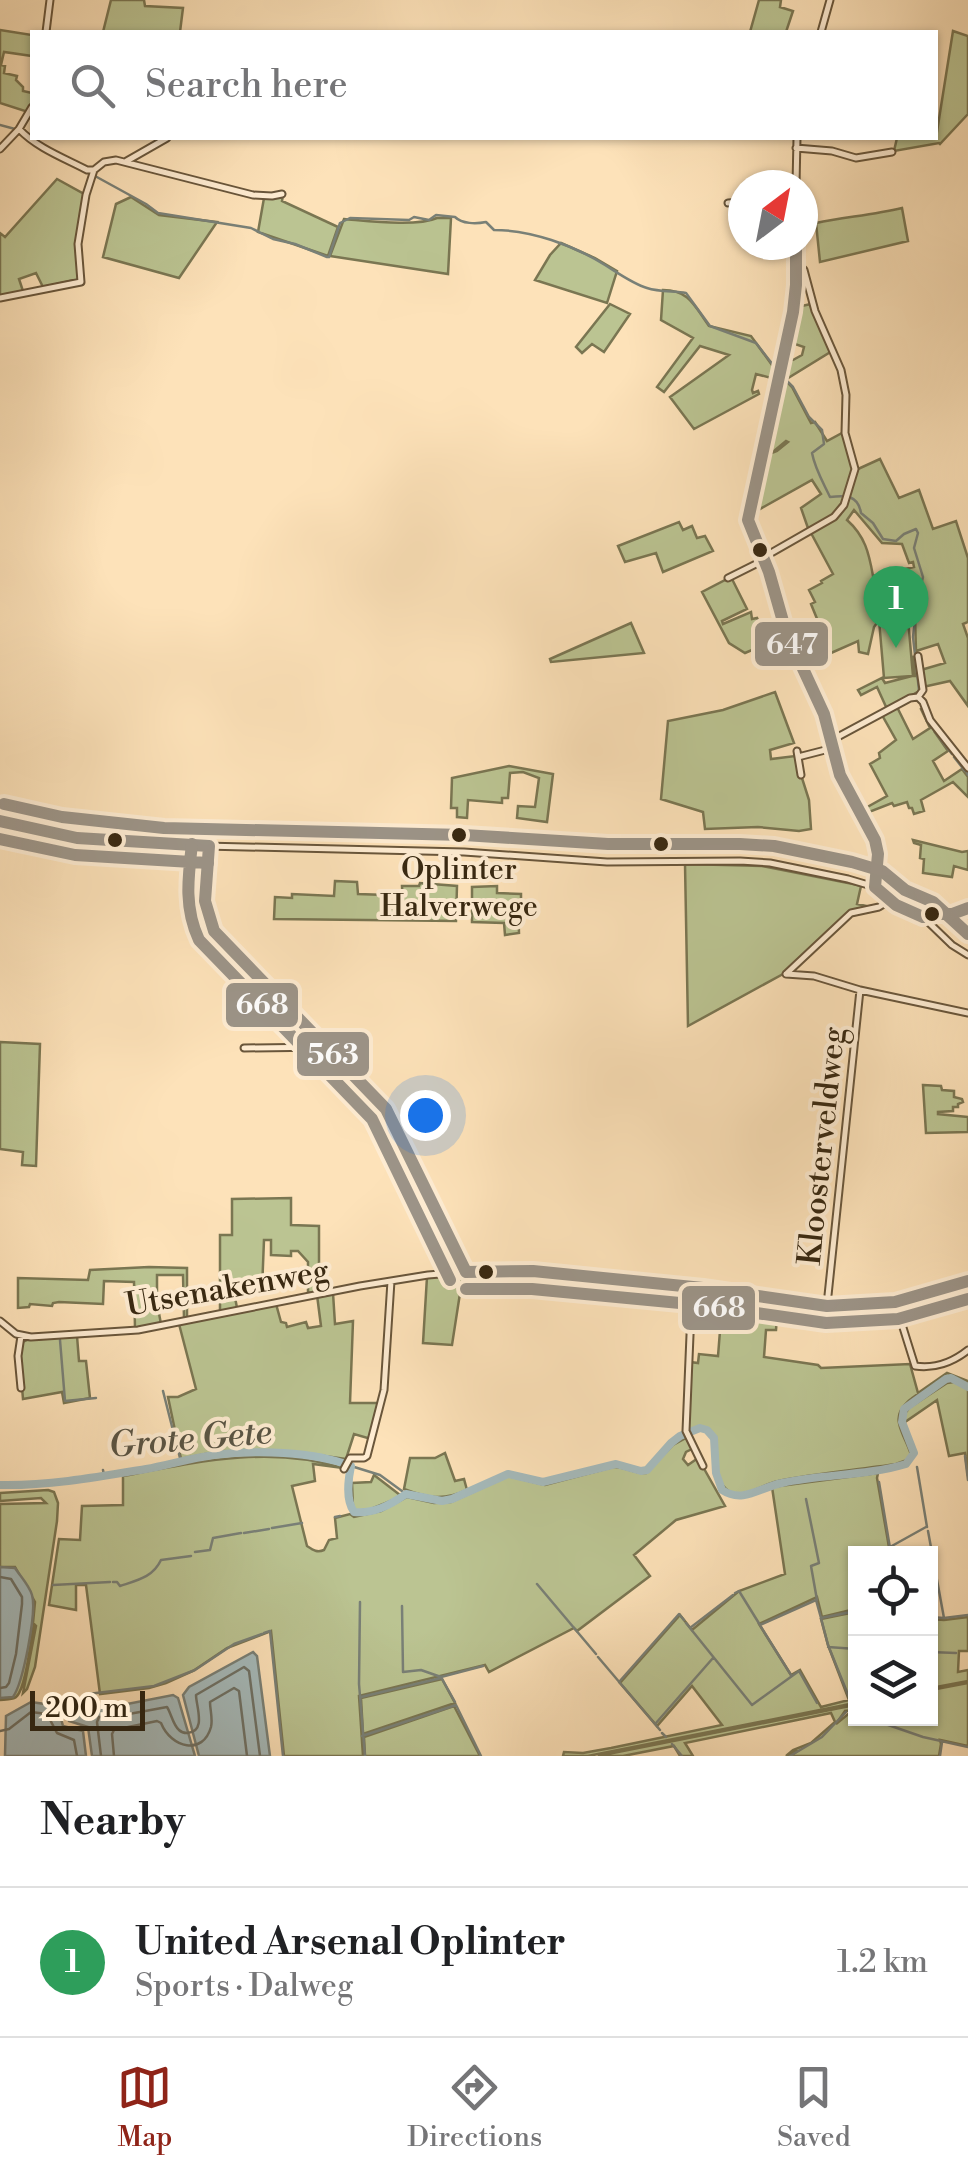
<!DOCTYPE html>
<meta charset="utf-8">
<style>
:root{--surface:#fff;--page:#f6f6f6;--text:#202124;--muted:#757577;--line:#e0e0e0;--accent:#8f2418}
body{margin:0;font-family:"Libre Bodoni",serif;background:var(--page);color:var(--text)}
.controls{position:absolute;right:30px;bottom:30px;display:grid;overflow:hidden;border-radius:0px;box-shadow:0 2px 8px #0004}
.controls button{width:90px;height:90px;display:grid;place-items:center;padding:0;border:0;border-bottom:2px solid var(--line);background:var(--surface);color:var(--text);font:50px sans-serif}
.compass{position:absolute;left:728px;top:170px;width:90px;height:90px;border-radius:50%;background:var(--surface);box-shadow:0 2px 8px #0004;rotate:32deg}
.scale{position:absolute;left:30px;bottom:25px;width:115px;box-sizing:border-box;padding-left:10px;border:5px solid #382811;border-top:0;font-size:28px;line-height:35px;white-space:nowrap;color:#382811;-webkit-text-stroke:8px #feecd2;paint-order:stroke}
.you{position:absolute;left:425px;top:1115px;width:35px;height:35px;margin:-25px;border:8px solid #fff;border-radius:50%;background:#1a73e8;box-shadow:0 0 0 15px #1a73e833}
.badge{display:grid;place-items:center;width:65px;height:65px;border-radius:50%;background:var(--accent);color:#fff;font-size:32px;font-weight:700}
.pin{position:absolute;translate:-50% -82px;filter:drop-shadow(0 2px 5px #0008)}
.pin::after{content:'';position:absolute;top:52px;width:35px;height:30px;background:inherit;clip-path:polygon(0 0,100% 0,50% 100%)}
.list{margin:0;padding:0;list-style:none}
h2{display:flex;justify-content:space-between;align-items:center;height:130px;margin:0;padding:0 40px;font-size:42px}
h2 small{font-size:32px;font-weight:400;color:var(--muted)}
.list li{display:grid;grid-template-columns:65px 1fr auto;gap:30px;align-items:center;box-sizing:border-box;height:150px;padding:0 40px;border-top:2px solid var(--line)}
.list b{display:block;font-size:38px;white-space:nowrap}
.list p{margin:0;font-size:32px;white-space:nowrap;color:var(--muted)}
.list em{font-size:32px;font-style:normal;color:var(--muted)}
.icon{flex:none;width:55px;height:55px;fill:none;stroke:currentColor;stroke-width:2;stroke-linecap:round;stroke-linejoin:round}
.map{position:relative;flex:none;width:968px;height:1756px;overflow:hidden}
.search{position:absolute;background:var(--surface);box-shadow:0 2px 8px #0004;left:30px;right:30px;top:30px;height:110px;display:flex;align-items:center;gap:25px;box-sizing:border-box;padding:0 35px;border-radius:0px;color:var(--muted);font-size:38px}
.sheet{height:280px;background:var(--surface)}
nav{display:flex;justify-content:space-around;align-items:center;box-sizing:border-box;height:140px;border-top:2px solid var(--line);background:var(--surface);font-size:28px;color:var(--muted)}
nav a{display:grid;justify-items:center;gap:5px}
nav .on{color:var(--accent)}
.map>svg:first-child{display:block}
.green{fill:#bbc492;stroke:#7a7652;stroke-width:2.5;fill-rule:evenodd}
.water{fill:#a5babb;stroke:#798077;stroke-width:2.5}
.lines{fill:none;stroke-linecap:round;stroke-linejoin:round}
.shore{stroke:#6e7166;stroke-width:2.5}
.stream{stroke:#798077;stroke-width:2.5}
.river{stroke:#a5babb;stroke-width:8}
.minor-casing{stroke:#69563b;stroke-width:9}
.minor{stroke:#feecd2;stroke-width:5}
.bus-1-casing{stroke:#feecd2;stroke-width:20}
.bus-2-casing{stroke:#feecd2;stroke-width:20}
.bus-3-casing{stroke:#feecd2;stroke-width:20}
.bus-4-casing{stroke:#feecd2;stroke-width:20}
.bus-1{stroke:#9c9488;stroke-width:12}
.bus-2{stroke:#9c9488;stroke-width:12}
.bus-3{stroke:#9c9488;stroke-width:12}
.bus-4{stroke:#9c9488;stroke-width:12}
.bus-dot{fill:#382811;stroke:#feecd2;stroke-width:4}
.labels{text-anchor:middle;stroke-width:8;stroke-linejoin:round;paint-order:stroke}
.bus-label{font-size:30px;fill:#382811;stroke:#feecd2}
.street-label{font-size:32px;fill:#382811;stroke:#feecd2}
.water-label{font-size:35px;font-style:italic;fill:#595444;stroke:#feecd2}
.line-badge{stroke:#feecd2;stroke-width:4}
.badge-label{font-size:28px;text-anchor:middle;font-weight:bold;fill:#fff}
</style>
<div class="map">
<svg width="968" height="1756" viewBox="0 0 968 1756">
<rect width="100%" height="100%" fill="#fde2b9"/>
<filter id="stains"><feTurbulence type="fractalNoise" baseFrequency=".002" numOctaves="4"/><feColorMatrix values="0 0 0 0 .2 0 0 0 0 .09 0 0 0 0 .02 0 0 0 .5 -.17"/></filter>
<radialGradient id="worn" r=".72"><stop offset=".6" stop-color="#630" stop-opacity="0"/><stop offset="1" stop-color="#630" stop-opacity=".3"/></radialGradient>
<!-- green -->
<path class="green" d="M111 0H144L145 6 183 8 180 32H103Z
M759 0H781L780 7 793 11 786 32H750Z
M0 30 32 35V56L4 52 1 65 5 66 4 73 17 76 16 80 23 87V91L32 93V102L28 112 0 103Z
M953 31 968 36V114L940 144 939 143 894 151 897 138H936Z
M57 179 84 194 76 243 79 279 43 287 36 273 19 279 23 291 0 296V233L5 237Z
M283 195 282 201 338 227 328 256 258 232 264 198Z
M131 197 159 215 217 222 179 278 103 257 116 204Z
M902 208 908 241 820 262 816 223C845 217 873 215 902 208Z
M437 218H451L448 274 330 256 344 219C369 221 416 227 437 218Z
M561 243 595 258 617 271 607 303 535 280 550 255Z
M663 290C690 290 695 307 709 326L751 336 777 372 775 379 756 374 752 390 753 393 758 391 759 394 694 429 670 397 729 355 700 346 664 392 657 387 693 338 661 320Z
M610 304 630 314 604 352 592 344 582 353 576 347Z
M811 304 832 351 785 380 792 387 811 423 815 422 827 441 842 433 854 465 842 505 838 512 809 531 801 508 821 494 812 480 751 514 764 456 777 451 788 442 786 441 774 451 765 452 786 358 793 360 802 355 804 347 789 342 797 307Z
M880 459 899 498 919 490 933 529 956 521 968 558V622L963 624 968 638V706L950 681 923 687 921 670 945 663 938 644 916 651 915 616 887 620 908 619 913 676H915L913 657 917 656 921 690 887 709 877 687 861 695 858 690 882 678 885 683 912 676 884 678 879 620 874 627 868 654 859 652 858 641 831 653 811 604 815 602 809 590 822 583 821 581 833 574 811 533 840 515 858 469ZM854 510 882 543 902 544 909 563 913 562 914 567 873 576C869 553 865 536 847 520Z
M679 522 683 530 692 526 697 538 705 536 713 551 663 572 656 553 625 562 618 546Z
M731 577 747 609 722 621 723 624 751 612 752 619 757 618 762 628 754 632 756 637 768 633 771 642 745 653 729 643 702 592Z
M631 623 644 653 551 662 550 659Z
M775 692 794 743 770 750 771 759 795 756 809 800 811 829 799 831 758 827 705 829 703 812 661 799 668 721 723 710Z
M897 707 913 739 930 728 921 709 923 708 953 752 934 731 948 751 933 761 944 781 962 769 968 777V797L953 782 921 800 924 811 914 814 912 808H909L907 802 894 806 892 803 864 814 862 810 887 796 870 764 880 758 879 753 896 740 882 715Z
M509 766 553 774 547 822 517 818 518 806 535 807 539 778 523 772 510 773 508 798H502V803L468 800 467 818 457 817V808H451L452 778Z
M913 840 962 852 968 851V870L954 866 952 877 923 873 924 859 920 858 921 845 914 843Z
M685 864 762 866 853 884 861 886 857 904 871 907 849 912 783 974 688 1026Z
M335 881 357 882 358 894 386 895 387 909H403L402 886H419L420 883 457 886 456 921 274 919 275 897 292 898V894L334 896Z
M497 886V893L521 894V903H518L519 933 505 935 504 923 472 922V887Z
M0 1042 40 1044 36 1166 22 1165 23 1152 0 1149Z
M923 1085 941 1086 942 1090 954 1091V1097L962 1099 963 1102 958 1104V1107H953V1111L938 1112V1114L968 1117V1132L926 1133Z
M291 1198V1225L319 1226V1287H316V1292L308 1293V1262L298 1251H291V1256L271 1255V1240H264L262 1290 236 1289 234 1292 237 1308 220 1311V1235H232V1199Z
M149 1267 187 1268V1318H184L183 1275H157V1303L161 1324 135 1328 134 1282 104 1281 103 1304 59 1302 53 1303 52 1306 30 1304 29 1307 18 1308V1278L88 1280 90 1270Z
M463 1274 452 1345 423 1343 427 1277Z
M333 1293 335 1324 353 1321 350 1403H380L371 1439 354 1434 346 1459 310 1454 220 1451 181 1459 168 1397H178L196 1389 179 1324 276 1304 281 1322 286 1323 287 1327 306 1322 308 1328 321 1326 317 1295Z
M723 1293 797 1304 796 1318 777 1317 776 1330H766L764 1357 818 1365 821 1368 910 1364 918 1393 947 1373 968 1381V1384L951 1376 945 1377C931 1387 894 1402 899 1423 901 1434 908 1444 911 1455L907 1460 896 1464C857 1470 816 1473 778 1481 762 1484 741 1503 726 1489 710 1474 722 1448 710 1430L701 1427 687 1431 690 1362 698 1363 699 1354 718 1356Z
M77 1336 79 1361H86L90 1398 64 1403 62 1392 23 1399 20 1363 22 1342 27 1340Z
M954 1382 968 1389V1476L965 1453 949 1456 937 1400 905 1422 904 1415 909 1408 947 1383Z
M686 1438 692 1449 686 1452 683 1459 688 1465 698 1458 725 1506 676 1520 634 1555 650 1576 577 1631 574 1628 489 1672 485 1665 359 1696 363 1756H284L271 1631 227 1648 193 1671 166 1683 149 1688 100 1694 86 1585H76V1610L49 1605 59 1539 80 1540 82 1506 123 1505V1476C196 1462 270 1445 343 1468L313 1464 315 1481 292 1486 307 1546C313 1550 317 1553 324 1550L329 1540 337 1538 335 1518 350 1514 354 1517 381 1511 407 1497 434 1503 451 1502 508 1476 545 1485 613 1467C625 1466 634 1474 646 1473L673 1445Z
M445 1453 455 1481 464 1479 467 1490C444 1501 427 1498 404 1489L410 1458H435Z
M878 1473 877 1478 890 1553 856 1554 855 1609 822 1617 817 1597 759 1624 791 1675 800 1670 821 1707 849 1700 828 1645 821 1619 855 1612V1703L588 1756H563L564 1752 583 1753 611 1748 722 1725 692 1686 657 1726 620 1683 680 1615 692 1630 739 1591 785 1574 772 1487Z
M374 1475 400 1495 398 1498 371 1509 356 1511 353 1508 352 1483 371 1482Z
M48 1490 54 1492 58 1503 57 1521 35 1667 27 1689 23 1693 36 1626 34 1624C31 1638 26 1689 16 1697 14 1699 3 1700 0 1700V1698L13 1696 26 1656 31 1623H33L35 1602 15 1567H0V1504L46 1503 41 1498 0 1501V1493Z
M968 1617V1651H959L958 1672 968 1670V1681L931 1688V1619L944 1620Z
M442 1679 455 1703 363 1734 361 1698Z
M968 1683V1746L940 1740 941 1744 939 1756H790L799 1750 786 1756 793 1750 811 1743 835 1722 831 1713 685 1743 693 1756H680L674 1746 623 1756H598L855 1705V1710L845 1711 836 1724 852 1711H855L856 1718H930L931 1690Z
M454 1706 480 1756H365L364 1737Z"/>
<!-- water -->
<path class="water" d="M0 1567 15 1568C20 1576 29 1585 32 1595 37 1612 23 1683 13 1697L0 1698Z
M253 1652 257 1656 270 1756H199L183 1695 189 1687Z
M173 1695 178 1698 195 1756H92L88 1727 69 1721 66 1706H117Z
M31 1702 52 1705 60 1715 63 1726 83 1731 86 1756H5L6 1716Z"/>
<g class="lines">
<!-- shore -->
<path class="shore" d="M0 1577 11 1579 22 1597V1604L16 1654 9 1683 6 1687 0 1688
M0 1731 9 1729 31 1712 47 1714 57 1733 74 1740 77 1756
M101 1756 97 1722 99 1717 118 1716 167 1707C171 1713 173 1725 179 1730 181 1732 185 1733 187 1733 207 1732 196 1706 196 1695L244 1667 249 1671 260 1756
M114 1756 112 1734 114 1730 157 1721 161 1723C171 1748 203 1756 211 1727 213 1719 210 1710 210 1702L234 1688 239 1691 247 1756"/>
<!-- stream -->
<path class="stream" d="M0 125 15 129
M95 176 146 204 158 213 251 228 273 239 295 244 327 257H329L340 223 350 218 409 220 414 217 429 220 436 215 455 217C462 224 476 224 486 222L494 230C531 230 573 245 605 265 618 273 633 284 647 288 659 292 674 291 686 293L710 326 756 343 777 370
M782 376 793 387 809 417 822 430 824 444 812 453C815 469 823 482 830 497 846 495 858 495 861 513L873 523 883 539 896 541 904 534 916 529 918 533 914 548 923 577 917 602 913 637 919 690
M920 701 927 721 952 754
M954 757 965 771
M967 773 968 775
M60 1340 65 1401 96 1398
M163 1391 181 1462
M965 1456 968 1480
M351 1466 380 1475 406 1494
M917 1467 927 1527
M103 1470 104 1475
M879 1482 891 1554
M806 1499 819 1563 811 1566 817 1600
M352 1513 354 1512
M335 1517 340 1516
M272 1528 302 1523
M928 1531 944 1618
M244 1533 269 1529
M890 1547 926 1527
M195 1552 210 1550 213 1538 241 1533
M113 1582H117L120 1586C138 1580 153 1577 161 1560L191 1556
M537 1584 596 1654
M53 1585 110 1582
M735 1593 739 1591 760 1625 816 1600 821 1618 856 1611
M360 1602 359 1684 365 1756
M402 1606 403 1672 421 1670 441 1677 455 1702
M930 1617 944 1618 968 1615
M821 1618 828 1645 849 1697
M686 1623 690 1628 733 1595
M761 1627 791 1675
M690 1628 752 1705 799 1671 817 1703
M264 1633 270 1631 283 1756
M828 1647 856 1649
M930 1652 956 1653
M598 1657 660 1730
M441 1677 483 1666
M619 1682 679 1614 684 1620
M88 1694 154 1686 195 1670 234 1644 262 1634
M361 1697 441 1678
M849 1710H856
M868 1718 923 1737 968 1747
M656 1723 713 1658
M662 1733 666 1737
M362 1736 456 1705 481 1756
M672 1744 682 1756
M790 1756 822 1737 846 1712
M940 1756 942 1742"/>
<!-- river -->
<path class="river" d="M0 1485C48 1486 98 1477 146 1469 168 1465 191 1458 214 1455 255 1450 313 1451 351 1466 348 1480 346 1501 354 1512 374 1514 390 1505 406 1494L442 1501 452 1499 508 1474 543 1482 616 1464 641 1471 647 1470 671 1443 680 1436 700 1428 707 1430 714 1438 716 1473 722 1490C743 1504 761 1487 782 1483 822 1474 866 1476 906 1464L914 1453 902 1422 904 1409 946 1379 951 1378 968 1387"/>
<defs>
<path id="minor" d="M46 32 50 0
M821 32 830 0
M19 129C37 148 64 158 87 170H94
M796 148 832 151 856 158 892 152
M0 149 19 129 32 107
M125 162 167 138
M796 185 797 138
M728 203 743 202
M796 245V285L793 312 754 487 748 520 769 572 786 632 824 714 840 775 875 840 878 854 875 887
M0 298 81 282 78 244 86 195 94 170 104 162 116 160 253 195 272 196 282 194
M764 557 834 517 844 505 855 469 845 433 846 395 841 370 815 311 804 270 797 263
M728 578 764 560
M918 656 923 690 918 697
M832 740 910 698 918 697 923 702 930 720 968 768
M797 751 801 775
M798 757 833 748
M0 821 59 834 163 845 464 852 607 862 740 861 770 863 848 879 875 887 896 905 923 917 952 945 968 955
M209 846C206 876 199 905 214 931L386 1109 466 1272
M923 917 928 914H952L968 908
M786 974 814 976 860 990 968 1013
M786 974 851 913 879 907 890 900
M244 1048 328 1047
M692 1287 686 1431 703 1466
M895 1302 915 1366C934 1369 953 1362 968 1350
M827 1305 860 990
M0 1321 16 1334 31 1337 138 1330 360 1286 428 1275 488 1270 533 1271 703 1288 827 1306 895 1302 968 1281
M21 1388 18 1356 21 1336
M344 1469 350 1458H364L367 1456 384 1390 391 1281"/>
</defs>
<!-- minor casing -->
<use href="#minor" class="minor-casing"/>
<!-- minor -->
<use href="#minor" class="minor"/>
<defs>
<path id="bus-1" d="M0 821 77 838 209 846
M209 846 205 901 214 931 386 1109 466 1272
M466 1272 533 1271 703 1288 827 1306 895 1302 968 1281"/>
<path id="bus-2" d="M0 839 75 855 208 863
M192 844C188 878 184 908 199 940L372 1119 450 1280
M466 1289H532L701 1305 826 1323 898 1319 968 1299"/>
<path id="bus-3" d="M4 804 62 817 164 828 464 835 608 844H740L774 846 852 862 882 871 905 890 933 902 968 934"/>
<path id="bus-4" d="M796 245V285L793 312 748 520 769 572 786 632 824 714 840 775 875 840 878 854 875 887
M875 887 896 905 923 917 928 914H952L968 908"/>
</defs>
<!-- bus-1 casing -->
<use href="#bus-1" class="bus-1-casing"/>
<!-- bus-2 casing -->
<use href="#bus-2" class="bus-2-casing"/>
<!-- bus-3 casing -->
<use href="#bus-3" class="bus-3-casing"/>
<!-- bus-4 casing -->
<use href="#bus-4" class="bus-4-casing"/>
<!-- bus-1 -->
<use href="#bus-1" class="bus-1"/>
<!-- bus-2 -->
<use href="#bus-2" class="bus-2"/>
<!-- bus-3 -->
<use href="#bus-3" class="bus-3"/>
<!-- bus-4 -->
<use href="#bus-4" class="bus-4"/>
</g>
<!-- markers -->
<g class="bus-dot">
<circle cx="760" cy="550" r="9"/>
<circle cx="459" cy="835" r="9"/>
<circle cx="115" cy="840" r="9"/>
<circle cx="661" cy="844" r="9"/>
<circle cx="932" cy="914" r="9"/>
<circle cx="486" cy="1272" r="9"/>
</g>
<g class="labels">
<!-- bus labels -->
<g class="bus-label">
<text x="459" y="879">Oplinter<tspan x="459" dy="37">Halverwege</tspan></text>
</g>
<!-- street labels -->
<g class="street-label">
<text transform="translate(821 1146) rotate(-84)" y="11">Kloosterveldweg</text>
<text transform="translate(227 1287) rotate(-10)" y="11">Utsenakenweg</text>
</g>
<!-- water labels -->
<g class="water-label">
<text transform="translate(190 1438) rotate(-5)" y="12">Grote Gete</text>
</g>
</g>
<g class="line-badge">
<rect x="753" y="620" width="77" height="48" rx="10" fill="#9c9488"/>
<rect x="224" y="981" width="76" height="48" rx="10" fill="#9c9488"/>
<rect x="295" y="1030" width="76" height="48" rx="10" fill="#9c9488"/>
<rect x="680" y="1284" width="77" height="48" rx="10" fill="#9c9488"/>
</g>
<g class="badge-label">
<text x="792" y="654">647</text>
<text x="262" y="1014">668</text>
<text x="333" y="1064">563</text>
<text x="719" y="1317">668</text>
</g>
<rect width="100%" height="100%" filter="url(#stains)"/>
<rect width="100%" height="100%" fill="url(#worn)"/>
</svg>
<div class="controls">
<button><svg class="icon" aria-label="locate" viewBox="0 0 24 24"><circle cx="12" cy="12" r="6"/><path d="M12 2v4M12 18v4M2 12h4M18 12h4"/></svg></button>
<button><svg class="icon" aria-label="layers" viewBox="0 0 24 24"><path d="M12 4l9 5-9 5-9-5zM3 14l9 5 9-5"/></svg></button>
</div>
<svg class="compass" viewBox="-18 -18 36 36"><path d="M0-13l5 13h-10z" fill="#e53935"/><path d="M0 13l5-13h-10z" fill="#757577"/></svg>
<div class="scale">200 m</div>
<div class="you"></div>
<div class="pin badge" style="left:896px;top:648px;background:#2e9e5b">1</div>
<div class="search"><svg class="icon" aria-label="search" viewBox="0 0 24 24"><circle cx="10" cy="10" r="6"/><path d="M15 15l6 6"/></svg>Search here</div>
</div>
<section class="sheet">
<h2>Nearby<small></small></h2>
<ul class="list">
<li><span class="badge" style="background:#2e9e5b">1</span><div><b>United Arsenal Oplinter</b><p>Sports · Dalweg</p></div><em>1.2 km</em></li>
</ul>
</section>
<nav>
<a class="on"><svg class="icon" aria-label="map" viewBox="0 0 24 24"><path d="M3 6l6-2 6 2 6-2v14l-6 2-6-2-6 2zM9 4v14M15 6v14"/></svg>Map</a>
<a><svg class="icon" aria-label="directions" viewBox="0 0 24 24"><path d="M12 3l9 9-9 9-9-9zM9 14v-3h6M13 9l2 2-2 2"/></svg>Directions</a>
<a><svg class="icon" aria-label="saved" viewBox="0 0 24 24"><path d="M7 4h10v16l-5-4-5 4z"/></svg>Saved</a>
</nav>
